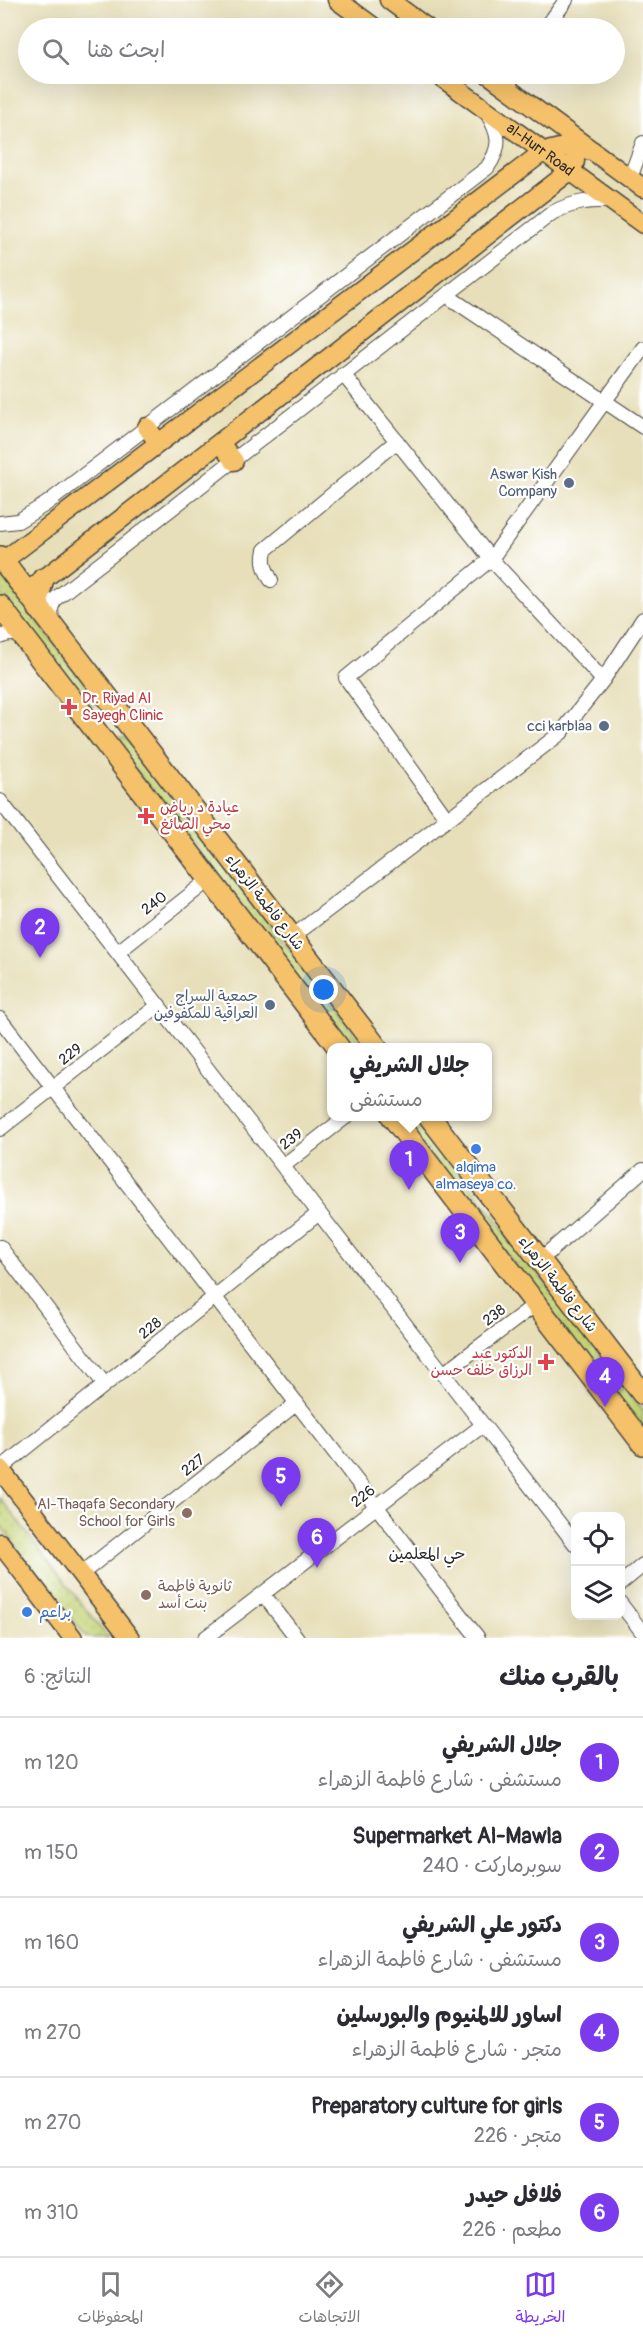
<!DOCTYPE html>
<html lang="ar">
<meta charset="utf-8">
<style>
:root{--surface:#fff;--page:#f7f7f7;--text:#2b2b33;--muted:#7c7c81;--line:#e1e1e2;--accent:#7c3aed}
body{margin:0;font-family:Pangolin,"Playpen Sans Arabic",sans-serif;background:var(--page);color:var(--text);direction:rtl}
.controls{position:absolute;right:18px;bottom:18px;display:grid;overflow:hidden;border-radius:12px;box-shadow:0 6px 24px #0002}
.controls button{width:54px;height:54px;display:grid;place-items:center;padding:0;border:0;border-bottom:2px solid var(--line);background:var(--surface);color:var(--text);font:30px sans-serif}
.you{position:absolute;left:324px;top:990px;width:21px;height:21px;margin:-15px;border:4px solid #fff;border-radius:50%;background:#1a73e8;box-shadow:0 0 0 9px #1a73e833}
.badge{display:grid;place-items:center;width:39px;height:39px;border-radius:50%;background:var(--accent);color:#fff;font-size:20px;font-weight:700}
.pin{position:absolute;translate:-50% -50px;filter:drop-shadow(0 2px 3px #0008)}
.pin::after{content:'';position:absolute;top:32px;width:21px;height:18px;background:inherit;clip-path:polygon(0 0,100% 0,50% 100%)}
.popup{position:absolute;left:327px;top:1043px;width:165px;height:78px;box-sizing:border-box;display:grid;place-content:center;border-radius:12px;background:var(--surface);filter:drop-shadow(0 2px 4px #0005);font-size:20px;white-space:nowrap;color:var(--muted)}
.popup b{font-size:22px;color:var(--text)}
.popup::after{content:'';position:absolute;left:50%;top:100%;margin-left:-12px;border:12px solid transparent;border-top-color:var(--surface)}
.list{margin:0;padding:0;list-style:none}
h2{display:flex;justify-content:space-between;align-items:center;height:78px;margin:0;padding:0 24px;font-size:26px}
h2 small{font-size:20px;font-weight:400;color:var(--muted)}
.list li{display:grid;grid-template-columns:39px 1fr auto;gap:18px;align-items:center;box-sizing:border-box;height:90px;padding:0 24px;border-top:2px solid var(--line)}
.list b{display:block;font-size:22px;white-space:nowrap}
.list p{margin:0;font-size:20px;white-space:nowrap;color:var(--muted)}
.list em{font-size:20px;font-style:normal;color:var(--muted)}
.icon{flex:none;width:33px;height:33px;fill:none;stroke:currentColor;stroke-width:2;stroke-linecap:round;stroke-linejoin:round}
.map{position:relative;flex:none;width:643px;height:1638px;overflow:hidden;direction:ltr}
.search{position:absolute;background:var(--surface);box-shadow:0 6px 24px #0002;left:18px;right:18px;top:18px;height:66px;display:flex;align-items:center;gap:15px;box-sizing:border-box;padding:0 21px;border-radius:33px;color:var(--muted);font-size:22px}
.sheet{height:618px;background:var(--surface)}
nav{display:flex;justify-content:space-around;align-items:center;box-sizing:border-box;height:84px;border-top:2px solid var(--line);background:var(--surface);font-size:16px;color:var(--muted)}
nav a{display:grid;justify-items:center;gap:3px}
nav .on{color:var(--accent)}
.map>svg:first-child{display:block}
.grass{fill:url(#grass-dots);stroke:#777e50;stroke-width:1.5}
.lines{fill:none;stroke-linecap:round;stroke-linejoin:round}
.minor-casing{stroke:#474640;stroke-width:16}
.major-casing{stroke:#474640;stroke-width:21}
.highway-casing{stroke:#474640;stroke-width:24}
.minor{stroke:#fff;stroke-width:14}
.major{stroke:#f5c16b;stroke-width:18}
.highway{stroke:#f5c16b;stroke-width:21}
.service-dot{fill:#5c6f8a;stroke:#fff;stroke-width:2}
.health-dot{fill:#e0444e;stroke:#fff;stroke-width:2}
.shop-dot{fill:#3f7fe0;stroke:#fff;stroke-width:2}
.education-dot{fill:#8d6e63;stroke:#fff;stroke-width:2}
.labels{text-anchor:middle;stroke-width:4.5;stroke-linejoin:round;paint-order:stroke}
.street-label{font-size:15px;fill:#2b2b2b;stroke:#fff}
.service-label{font-size:15px;fill:#4e5e75;stroke:#fff;text-anchor:end}
.health-label{font-size:15px;fill:#be3a42;stroke:#fff;text-anchor:start}
.shop-label{font-size:15px;fill:#366cbe;stroke:#fff}
.education-label{font-size:15px;fill:#785e54;stroke:#fff;text-anchor:end}
.neighbourhood-label{font-size:16px;fill:#2b2b2b;stroke:#fff}
</style>
<div class="map">
<svg width="643" height="1638" viewBox="0 0 643 1638">
<defs>
<pattern id="grass-dots" width="8" height="8" patternUnits="userSpaceOnUse" patternTransform="scale(1.5)"><rect width="8" height="8" fill="#c3d275"/><path d="M2 2h.1M6 6h.1" fill="none" stroke="#a8b465" stroke-width="1.8" stroke-linecap="round"/></pattern>
</defs>
<rect width="100%" height="100%" fill="#fff"/>
<filter id="ink" filterUnits="userSpaceOnUse"><feTurbulence type="fractalNoise" baseFrequency=".0167" numOctaves="2"/><feDisplacementMap in="SourceGraphic" scale="12" xChannelSelector="R" yChannelSelector="G"/><feConvolveMatrix kernelMatrix="1 2 1 2 8 2 1 2 1" color-interpolation-filters="sRGB"/></filter>
<filter id="wash" filterUnits="userSpaceOnUse"><feTurbulence type="fractalNoise" baseFrequency=".008" numOctaves="4" result="noise"/><feDisplacementMap in="SourceGraphic" scale="24" xChannelSelector="R" yChannelSelector="G"/><feGaussianBlur stdDeviation="1.35" result="paint"/><feColorMatrix in="noise" values="0 0 0 0 0 0 0 0 0 0 0 0 0 0 0 0 0 1.4 0 .05"/><feComposite in="paint" operator="in"/></filter>
<g filter="url(#wash)">
<rect width="100%" height="100%" fill="#e7dfb9"/>
<!-- grass -->
<path class="grass" d="M0 572 95 697 96 702 92 706 84 704 0 594Z
M119 737 127 738 365 1047H348L116 744Z
M401 1117H418L643 1410V1431Z
M0 1498 108 1638H87L0 1525Z"/>
</g>
<g filter="url(#ink)">
<g class="lines">
<defs>
<path id="minor" d="M546 28 566 0
M506 86 515 74
M630 178 643 143
M446 295 643 427
M343 374 491 559 603 680
M0 523 18 521 46 504 487 168C502 146 500 135 487 113
M271 580C265 569 262 562 265 550L397 441
M52 624 51 608 55 599 552 213C573 202 589 200 612 201
M0 637C9 633 15 633 24 637
M0 801 576 1545
M447 819 346 678 491 559 643 348
M292 937 561 733 603 680 643 619
M118 952 210 879
M0 1019 478 1638
M0 1129 159 1005
M283 1166 347 1116
M0 1247 105 1385
M540 1260 643 1170
M443 1374 536 1304
M0 1469 319 1213
M81 1574 297 1403
M620 1584 643 1565
M263 1594 297 1638
M620 1603 643 1633
M205 1638 483 1425"/>
<g id="major">
<path d="M337 0 375 28"/>
<path d="M389 0 427 28"/>
<path id="s1" d="M437 74 643 224"/>
<path d="M488 74 643 188"/>
<path d="M147 427 158 443"/>
<path d="M220 443 234 461"/>
<path d="M3 561 543 152 564 147 593 151"/>
<path d="M32 588 570 171C581 159 572 145 567 132"/>
<path d="M0 1469 130 1638"/>
<path d="M0 1543 73 1638"/>
</g>
<path id="highway" d="M0 557 377 1048
M0 606 339 1048
M39 609 38 597 43 579
M392 1116 643 1444
M429 1116 643 1394"/>
</defs>
<!-- minor casing -->
<use href="#minor" class="minor-casing"/>
<!-- major casing -->
<use href="#major" class="major-casing"/>
<!-- highway casing -->
<use href="#highway" class="highway-casing"/>
<!-- minor -->
<use href="#minor" class="minor"/>
<!-- major -->
<use href="#major" class="major"/>
<!-- highway -->
<use href="#highway" class="highway"/>
</g>
</g>
<!-- markers -->
<g class="service-dot">
<circle cx="569" cy="483" r="6"/>
<circle cx="604" cy="726" r="6"/>
<circle cx="270" cy="1005" r="6"/>
</g>
<g class="health-dot">
<path d="M66 698h6v6h6v6h-6v6h-6v-6h-6v-6h6z"/>
<path d="M143 807h6v6h6v6h-6v6h-6v-6h-6v-6h6z"/>
<path d="M543 1353h6v6h6v6h-6v6h-6v-6h-6v-6h6z"/>
</g>
<g class="shop-dot">
<circle cx="476" cy="1149" r="6"/>
<circle cx="27" cy="1612" r="6"/>
</g>
<g class="education-dot">
<circle cx="187" cy="1513" r="6"/>
<circle cx="146" cy="1595" r="6"/>
</g>
<g class="labels">
<!-- street labels -->
<g class="street-label">
<text dy="5" stroke="none"><textPath href="#s1" startOffset="128">al-Hurr Road</textPath></text>
<text transform="translate(265 902) rotate(52)" y="5">شارع فاطمة الزهراء</text>
<text transform="translate(154 903) rotate(-38)" y="5">240</text>
<text transform="translate(70 1054) rotate(-38)" y="5">229</text>
<text transform="translate(291 1139) rotate(-38)" y="5">239</text>
<text transform="translate(558 1284) rotate(52)" y="5">شارع فاطمة الزهراء</text>
<text transform="translate(494 1315) rotate(-37)" y="5">238</text>
<text transform="translate(150 1328) rotate(-39)" y="5">228</text>
<text transform="translate(193 1465) rotate(-38)" y="5">227</text>
<text transform="translate(363 1496) rotate(-38)" y="5">226</text>
</g>
<!-- service labels -->
<g class="service-label">
<text x="557" y="479">Aswar Kish<tspan x="557" dy="17">Company</tspan></text>
<text x="592" y="731">cci karblaa</text>
<text x="258" y="1001">جمعية السراج<tspan x="258" dy="17">العراقية للمكفوفين</tspan></text>
</g>
<!-- health labels -->
<g class="health-label">
<text x="82" y="703">Dr. Riyad Al<tspan x="82" dy="17">Sayegh Clinic</tspan></text>
<text x="160" y="812">عيادة د رياض<tspan x="160" dy="17">محي الصائغ</tspan></text>
<text x="532" y="1358" text-anchor="end">الدكتور عبد<tspan x="532" dy="17">الرزاق خلف حسن</tspan></text>
</g>
<!-- shop labels -->
<g class="shop-label">
<text x="476" y="1172">alqima<tspan x="476" dy="17">almaseya co.</tspan></text>
<text x="39" y="1617" text-anchor="start">براعم</text>
</g>
<!-- education labels -->
<g class="education-label">
<text x="175" y="1509">Al-Thaqafa Secondary<tspan x="175" dy="17">School for Girls</tspan></text>
<text x="158" y="1591" text-anchor="start">ثانوية فاطمة<tspan x="158" dy="17">بنت أسد</tspan></text>
</g>
<!-- neighbourhood labels -->
<g class="neighbourhood-label">
<text x="427" y="1559">حي المعلمين</text>
</g>
</g>
</svg>
<div class="controls">
<button><svg class="icon" aria-label="locate" viewBox="0 0 24 24"><circle cx="12" cy="12" r="6"/><path d="M12 2v4M12 18v4M2 12h4M18 12h4"/></svg></button>
<button><svg class="icon" aria-label="layers" viewBox="0 0 24 24"><path d="M12 4l9 5-9 5-9-5zM3 14l9 5 9-5"/></svg></button>
</div>
<div class="you"></div>
<div class="pin badge" style="left:409px;top:1190px">1</div>
<div class="popup"><b>جلال الشريفي</b>مستشفى</div>
<div class="pin badge" style="left:40px;top:958px">2</div>
<div class="pin badge" style="left:460px;top:1263px">3</div>
<div class="pin badge" style="left:605px;top:1407px">4</div>
<div class="pin badge" style="left:281px;top:1507px">5</div>
<div class="pin badge" style="left:317px;top:1568px">6</div>
<div class="search"><svg class="icon" aria-label="search" viewBox="0 0 24 24"><circle cx="10" cy="10" r="6"/><path d="M15 15l6 6"/></svg>ابحث هنا</div>
</div>
<section class="sheet">
<h2>بالقرب منك<small>النتائج: 6</small></h2>
<ul class="list">
<li><span class="badge">1</span><div><b>جلال الشريفي</b><p>مستشفى · شارع فاطمة الزهراء</p></div><em>120 m</em></li>
<li><span class="badge">2</span><div><b>Supermarket Al-Mawla</b><p>سوبرماركت · 240</p></div><em>150 m</em></li>
<li><span class="badge">3</span><div><b>دكتور علي الشريفي</b><p>مستشفى · شارع فاطمة الزهراء</p></div><em>160 m</em></li>
<li><span class="badge">4</span><div><b>اساور للالمنيوم والبورسلين</b><p>متجر · شارع فاطمة الزهراء</p></div><em>270 m</em></li>
<li><span class="badge">5</span><div><b>Preparatory culture for girls</b><p>متجر · 226</p></div><em>270 m</em></li>
<li><span class="badge">6</span><div><b>فلافل حيدر</b><p>مطعم · 226</p></div><em>310 m</em></li>
</ul>
</section>
<nav>
<a class="on"><svg class="icon" aria-label="map" viewBox="0 0 24 24"><path d="M3 6l6-2 6 2 6-2v14l-6 2-6-2-6 2zM9 4v14M15 6v14"/></svg>الخريطة</a>
<a><svg class="icon" aria-label="directions" viewBox="0 0 24 24"><path d="M12 3l9 9-9 9-9-9zM9 14v-3h6M13 9l2 2-2 2"/></svg>الاتجاهات</a>
<a><svg class="icon" aria-label="saved" viewBox="0 0 24 24"><path d="M7 4h10v16l-5-4-5 4z"/></svg>المحفوظات</a>
</nav>
